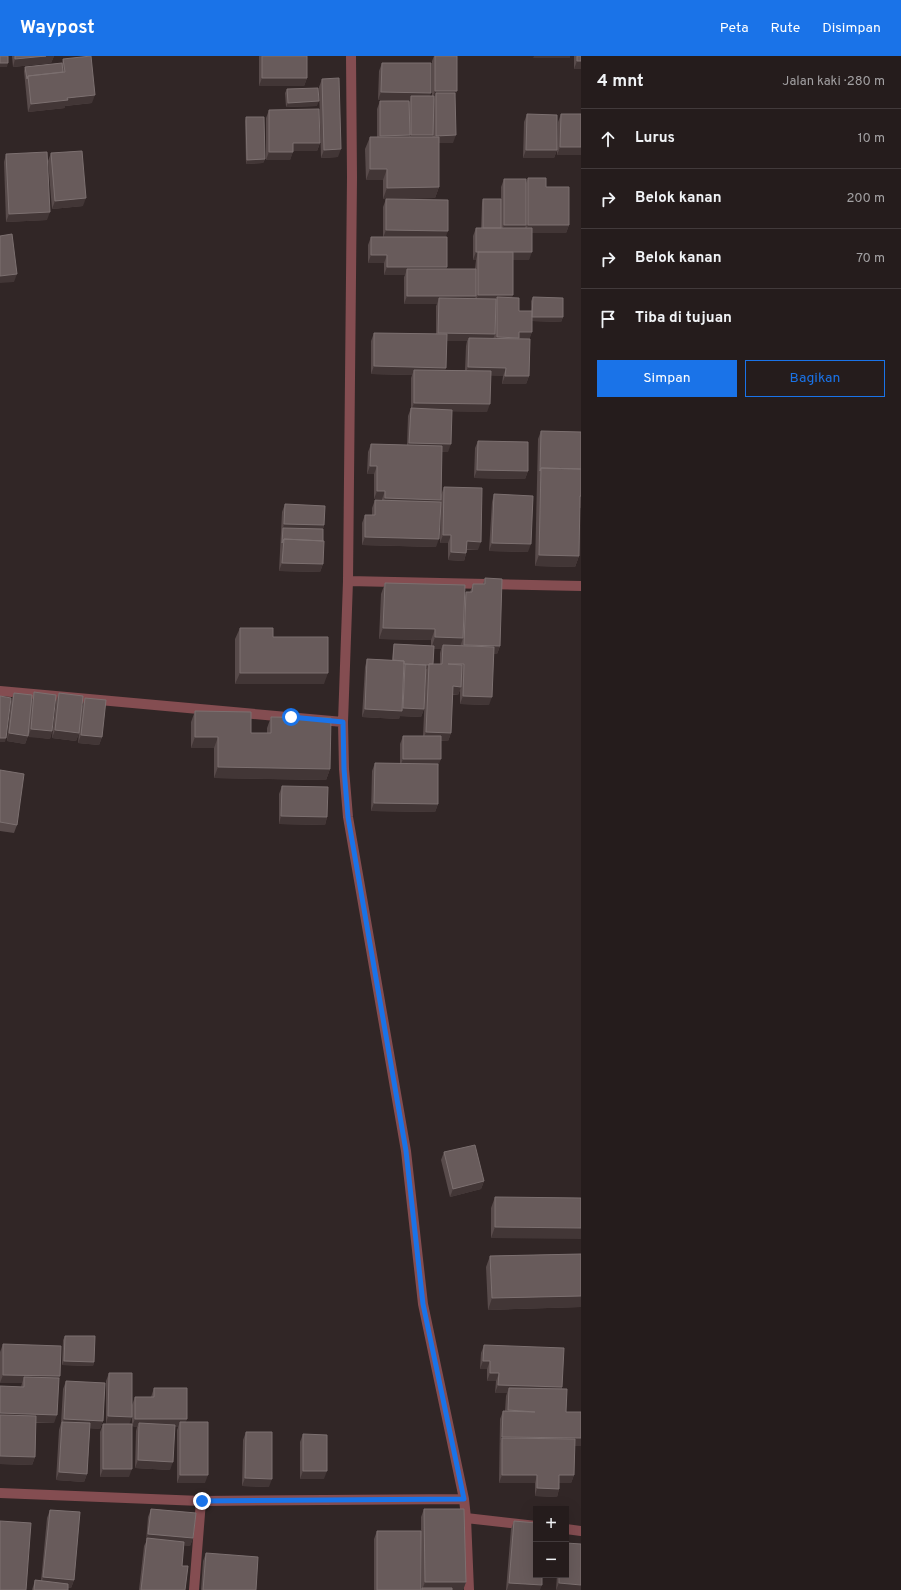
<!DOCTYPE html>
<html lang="id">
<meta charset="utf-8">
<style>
:root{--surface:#251c1c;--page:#2d2525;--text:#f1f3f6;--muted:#a3a1a3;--line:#423a3b;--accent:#1a73e8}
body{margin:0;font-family:Overpass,sans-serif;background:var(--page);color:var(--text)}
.controls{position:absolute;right:12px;bottom:12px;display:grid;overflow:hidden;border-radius:0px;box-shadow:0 4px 16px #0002}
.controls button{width:36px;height:36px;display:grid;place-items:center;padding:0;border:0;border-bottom:1px solid var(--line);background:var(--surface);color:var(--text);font:20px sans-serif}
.stop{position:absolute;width:12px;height:12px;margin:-9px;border:3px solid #1a73e8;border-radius:50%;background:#fff}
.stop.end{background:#1a73e8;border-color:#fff;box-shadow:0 1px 4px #0008}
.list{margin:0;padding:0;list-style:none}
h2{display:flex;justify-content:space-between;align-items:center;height:52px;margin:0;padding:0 16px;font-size:17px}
h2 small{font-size:13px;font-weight:400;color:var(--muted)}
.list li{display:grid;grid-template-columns:26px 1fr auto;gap:12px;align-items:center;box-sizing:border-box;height:60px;padding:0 16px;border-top:1px solid var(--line)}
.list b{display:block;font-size:15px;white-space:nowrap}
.list em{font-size:13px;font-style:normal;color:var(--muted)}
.actions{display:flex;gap:8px;padding:12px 16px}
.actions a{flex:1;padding:9px 0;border:1px solid var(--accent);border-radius:0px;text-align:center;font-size:14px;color:var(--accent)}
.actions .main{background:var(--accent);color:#fff}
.icon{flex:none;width:22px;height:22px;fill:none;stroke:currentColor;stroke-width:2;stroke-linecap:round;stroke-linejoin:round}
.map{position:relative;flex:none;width:581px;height:1534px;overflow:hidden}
header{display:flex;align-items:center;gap:24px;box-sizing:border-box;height:56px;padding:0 20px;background:var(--accent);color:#fff}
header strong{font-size:19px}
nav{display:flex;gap:22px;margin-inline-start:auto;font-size:14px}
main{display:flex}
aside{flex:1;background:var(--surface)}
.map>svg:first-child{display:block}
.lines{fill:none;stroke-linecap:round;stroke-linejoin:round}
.minor{stroke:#844d51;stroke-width:10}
.wall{fill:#584b4b;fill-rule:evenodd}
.shaded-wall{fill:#423636}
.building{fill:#685b5b;stroke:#7c7070}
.route{stroke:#1a73e8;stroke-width:5}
</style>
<header>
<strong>Waypost</strong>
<nav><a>Peta</a><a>Rute</a><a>Disimpan</a></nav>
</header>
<main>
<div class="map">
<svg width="581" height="1534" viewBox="0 0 581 1534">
<rect width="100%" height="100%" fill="#312626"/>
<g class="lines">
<!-- minor -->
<path class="minor" d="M351 0 352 121 348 525 343 666 344 713 348 761 406 1095 423 1248 464 1443 466 1462 469 1534
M348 525 581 530
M0 635 343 666
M0 1437 201 1445 464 1443
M466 1462 536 1470
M566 1473 581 1475
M194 1534 201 1445"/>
</g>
<!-- wall -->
<path class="wall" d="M12 0H54L51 7 13 11Z
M259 0H307V22L304 30H259Z
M434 0H435L455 39 453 87H439V131L435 142 383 143V124H366L365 93 370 81H377V53L380 45 409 46 410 45 378 44 379 15 382 7 430 40H432V5Z
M574 0H581V13H574Z
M63 3 92 47 65 50V52L28 56 24 15 25 11 62 7Z
M322 23 338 101 321 102 319 31Z
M287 33 317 50 286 51 285 37Z
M269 54 320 87 317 95H293L290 104H266V62Z
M527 58 557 94 554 102H523L524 66Z
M561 58 581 99H557L558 66Z
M246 61 265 103 263 107 246 108 245 65Z
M51 97 83 150 52 153 48 105Z
M6 98 47 164 6 166 4 106Z
M528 122 546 131 569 169 566 177H532L529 204H513L512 242 519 255H531V245L533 241 563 261 561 266 532 265V276L529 283V320L526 328H502L503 320 490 319 487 356 452 355 448 396H442L440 446 436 491 362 489V467L365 459H372V452L375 444H382V443H374V418H367L368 396 371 388 407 389 408 360 411 352V322L412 319 371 318V285L374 277 436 278V250L437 248H404V221L405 219H384V207H368V189L371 181H383V151L386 143 446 181 447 211 446 213H475L476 204H473V180L476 172H481L482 147 483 143 501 172V131L504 123 526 127ZM447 285H467L466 290 465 314H445Z
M541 375 579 500 575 511 535 510 538 383Z
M478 385 528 415 525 423 474 422 475 392Z
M444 431 478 494H467L464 505 448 504V487H440L441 439Z
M494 438 528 496 489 495 492 446Z
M285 448 324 469 323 473V508L320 516 279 515 282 456Z
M485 522 500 590 497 598H494L489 649 460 648V634L458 639H452L451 677 448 685H441L438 710V748L435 756 371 755 372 715 375 707H400V688L403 680H423L426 616 424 653 421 661 400 660V658L399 663 362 661 365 611 367 603 392 604 393 593 394 588 431 590V584L379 583 381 538 385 527 465 540 466 536H470L473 528H483ZM434 593H441L440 597V608H433Z
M240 572 273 581 324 628H235V583Z
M34 636 52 675 50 683 28 680 25 688 7 685 11 645 14 637 32 644Z
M59 637 82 650 85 642 102 681 99 689 78 687 79 677 76 685 52 682 56 645Z
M195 655 251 677H267V672L271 661 330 713 326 724 214 722V692H191V666Z
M0 714 17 769 14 777 0 775Z
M282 730 327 761 325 769 279 768V738Z
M444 1096 484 1125 481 1133 450 1141 441 1104Z
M495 1141 581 1142 491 1182V1152Z
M581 1198V1251L488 1254 486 1211 490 1200Z
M65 1280 94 1306 93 1310 62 1309 63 1284Z
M3 1288 60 1320 59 1323 54 1367H36L35 1401 32 1409 0 1408V1330L21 1331 22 1327H0V1296Z
M484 1289 562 1331V1333L566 1356H581V1390H574V1419L571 1427H559V1433L557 1441 535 1440V1427H499L500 1363 503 1355H505L506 1340 507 1337H495L496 1325H487V1313H480L481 1297Z
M109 1317 129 1368V1421H100V1376L103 1368H106V1325Z
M66 1325 103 1365 100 1373 90 1372 87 1418 84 1426 56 1424 59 1374 61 1367 63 1333Z
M154 1332 186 1366 205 1427H177V1374L178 1371H175L170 1414 135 1412 136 1375 137 1371 132 1370V1349L135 1341H151Z
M246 1376 269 1431 242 1430 243 1384Z
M303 1378 324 1423H300V1386Z
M151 1453 193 1482 190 1490 183 1489 182 1510 185 1534H139L144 1490 146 1486 148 1461Z
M424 1453 466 1526 463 1534H421L422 1532 421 1479V1534H374V1483L377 1475H421V1461Z
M50 1454 74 1524 71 1532H68V1534H32L35 1524 41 1525 47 1462Z
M514 1465 540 1534H506L511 1473Z
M206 1497 256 1534H201L203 1505Z
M557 1519H566L581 1534H556Z"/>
<!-- shaded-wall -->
<path class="shaded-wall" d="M46 0H54L51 7 13 11 15 3Z
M534 0H570V2H533Z
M577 5H581V13H574Z
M0 7H8L7 11H0Z
M262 22H307L304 30H259Z
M435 35H457L454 43 436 37 434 43H432Z
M381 36 431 37 428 45 411 40 410 45 378 44Z
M95 39 92 47 65 50V52L28 56 31 48 67 42Z
M319 45 317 50 286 51 288 47Z
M410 79 407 87H378L380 80Z
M411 79H433L430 87H408Z
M456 79 453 87H433L436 80Z
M293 87H320L317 95H290Z
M560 91H581V99H557Z
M341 93 338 101 321 102 324 94Z
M526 94H557L554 102H523Z
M269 96H293L290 104H266Z
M265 103 263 107 246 108 247 104Z
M370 113H387L383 124H366Z
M439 131 435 142 383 143 387 132Z
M86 142 83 150 52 153 55 145Z
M50 156 47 164 6 166 9 158Z
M504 169H526L523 177H501Z
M528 169H569L566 177H525Z
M386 174 448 175 445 183 383 182Z
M476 196H532L529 204H478V196L476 204H473Z
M371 199H387L384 207H368Z
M387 211H447L444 219 407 213 405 219H384Z
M17 218 14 226 0 227V220Z
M478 239H513L510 247 497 241 495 247H475Z
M407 240H476L473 248 439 242 437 248H404Z
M532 261H563L561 266 531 265Z
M519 276H532L529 284 494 289 497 281Z
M438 277 495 278 492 286 469 282 467 285H436Z
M374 310 446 312 443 320 414 314 412 319 371 318Z
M468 311 506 312 503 320 465 319Z
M505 320H529L526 328H502Z
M414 347 490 348 487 356 411 355Z
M409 387 451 388 448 396 406 395Z
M370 410H377L374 418H367Z
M477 414 528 415 525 423 474 422Z
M377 435H385L382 443H374Z
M580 440H581V452H576Z
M385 442 441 444 438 452 382 450Z
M284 468 324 469 322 477 283 472Z
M443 479H451L448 487H440Z
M365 481 439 483 436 491 362 489Z
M467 485 481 486 478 494 464 493Z
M492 487 531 488 528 496 489 495Z
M451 496 466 497 464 505 448 504Z
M539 499 579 500 575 511 535 510Z
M282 507 323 508 320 516 279 515Z
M383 572 435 573 431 584 379 583Z
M435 581 463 582 459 594 443 589 441 593H431Z
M464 589 500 590 497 598 461 597Z
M393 607 428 609 427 613 405 612V608L403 612Z
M240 617H328L324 628H235Z
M453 630 461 631 458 639 450 638Z
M463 640 492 641 489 649 460 648Z
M403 652 424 653 421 661 400 660Z
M365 653 402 655 399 663 362 661Z
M31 673 52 675 50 683 28 681Z
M55 674 79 677 76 685 52 682Z
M426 676 451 677 448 685 423 684Z
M9 677 28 680 25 688 7 685Z
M81 679 102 681 99 689 78 687Z
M195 681H218L214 692H191Z
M0 682H6L5 686H0Z
M403 703H441L438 711H400Z
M218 711 330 713 326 724 214 722Z
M374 747 438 748 435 756 371 755Z
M281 760 327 761 325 769 279 768Z
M484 1125 481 1133 450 1141 453 1133Z
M495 1171 581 1172V1183L491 1182Z
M581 1240V1251L488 1254 492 1242Z
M64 1305 94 1306 93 1310 62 1309Z
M483 1305H490L487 1313H480Z
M490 1317H499L496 1325H487Z
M3 1319 60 1320 57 1328 24 1321 22 1327H0Z
M498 1329 562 1331 559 1339 509 1332 507 1337H495Z
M0 1357 57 1359 54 1367 0 1365Z
M108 1360 132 1361 129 1369 106 1368Z
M64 1363 103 1365 100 1373 61 1371Z
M135 1363H187L184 1371 180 1366 178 1371H138L139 1367 137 1371 132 1370Z
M502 1381 581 1382V1390L502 1389V1382L499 1389Z
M0 1400 35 1401 32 1409 0 1408Z
M138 1404 173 1406 170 1414 135 1412Z
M103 1413H132L129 1421H100Z
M303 1415H327L324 1423H300Z
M59 1416 87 1418 84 1426 56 1424Z
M180 1419H208L205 1427H177Z
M502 1419H537L535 1427H499Z
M559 1419H574L571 1427H557Z
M245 1422 272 1423 269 1431 242 1430Z
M537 1432 559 1433 557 1441 535 1440Z
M148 1478 193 1482 190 1490 146 1486 147 1482 145 1486Z
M43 1521 74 1524 71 1532 41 1529Z
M425 1526H466L463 1534H422Z
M509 1527 542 1529 540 1534H507Z
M559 1527 581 1529V1534H556Z"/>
<!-- building -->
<path class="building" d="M0 0H8V7H0Z
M15 0H46L15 3Z
M91 0 95 39 67 42 68 44 31 48 28 20 65 16 63 3Z
M262 0H307V22H262Z
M435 0H457V35H435Z
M577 0H581V5H577Z
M62 7 63 16 28 20 27 23 25 11Z
M382 7H431V37L381 36Z
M339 22 341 93 324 94 322 23Z
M318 32 319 45 288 47 287 33Z
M436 37H455L456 79 436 80Z
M411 40H434L433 79H411Z
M380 45H409L410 79 380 80Z
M319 53 320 87H293V96H269V54Z
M527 58 557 59V94H526Z
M561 58H581V91H560Z
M246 61H264L265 103 247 104Z
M370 81H439V131L387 132V113H370Z
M82 95 86 142 55 145 51 97Z
M47 96 50 156 9 158 6 98Z
M528 122H546V131H569V169H528Z
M504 123H526V169H504Z
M386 143 448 144V175L386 174Z
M483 143H501V172H483Z
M476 172H532V196H476Z
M12 178 17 218 0 220V180Z
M371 181H447V211H387V199H371Z
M478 196H513V239H478Z
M407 213H476V240H407Z
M497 241 519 242V255H532V276H519V282L497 281Z
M533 241 563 242V261H532Z
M439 242 496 243 495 278 438 277Z
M374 277 447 278 446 312 374 310Z
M469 282 530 283 529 320H505L506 312 468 311Z
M414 314 491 315 490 348 414 347Z
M411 352 452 354 451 388 409 387Z
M541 375 581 376V413L541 412 540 415Z
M478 385 528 386V415L477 414Z
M371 388 442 390 441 444 385 442V435H377V410H370Z
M541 412 581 413V440H580L579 500 539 499Z
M444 431 482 432 481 486 467 485 466 497 451 496V479H443Z
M494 438 533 440 531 488 492 487Z
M375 444 441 446 439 483 365 481V459H375Z
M285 448 325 450 324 469 284 468Z
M283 472 323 473V485L284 483 282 487Z
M284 483 324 485 323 508 282 507Z
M485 522 502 523 500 590 464 589 466 536H472L473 528H485Z
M385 527 465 529 463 582 435 581V573L383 572Z
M240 572H273V581H328V617H240Z
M394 588 434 590 433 608H429V609L404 608V605L393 604Z
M443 589 494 591 492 641 463 640 464 608H448L462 609 461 631 453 630 451 677 426 676 429 608H442Z
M367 603 404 605 402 655 365 653Z
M405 608 426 609 424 653 403 652Z
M34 636 56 639 52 675 31 673Z
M14 637 32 639 28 680 9 677Z
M59 637 83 640 79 677 55 674Z
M0 640 11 642 6 682H0Z
M85 642 106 644 102 681 81 679Z
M195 655 251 656V677H271V661L331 662 330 713 218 711V681H195Z
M403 680H441V703H403Z
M375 707 438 708V748L374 747Z
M0 714 24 718 17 769 0 766Z
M282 730 328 731 327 761 281 760Z
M475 1089 484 1125 453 1133 444 1096Z
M495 1141 581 1142V1172L495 1171Z
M581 1198V1240L492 1242 490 1200Z
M65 1280H95L94 1306 64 1305Z
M3 1288 61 1290 60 1320 3 1319Z
M484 1289 564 1292 562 1331 498 1329 499 1317H490V1305H483Z
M109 1317H132V1361L108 1360Z
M24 1321 59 1322 57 1359 0 1357V1330L24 1331Z
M66 1325 105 1327 103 1365 64 1363Z
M154 1332H187V1363H135V1341H154Z
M509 1332 567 1333 566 1356H581V1382L502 1381 503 1355 535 1356 508 1354Z
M0 1359 36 1360 35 1401 0 1400Z
M62 1366 90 1367 87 1418 59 1416Z
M180 1366H208V1419H180Z
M139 1367 175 1369 173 1406 138 1404Z
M103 1368H132V1413H103Z
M246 1376H272V1423L245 1422Z
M303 1378 327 1379V1415H303Z
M502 1382 575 1383 574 1419H559V1433L537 1432V1419H502Z
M151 1453 196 1457 193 1482 148 1478Z
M424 1453H464L466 1526H425Z
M50 1454 80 1456 74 1524 43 1521Z
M0 1465 31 1467 26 1534H0Z
M514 1465 536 1467V1519H542V1529L509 1527Z
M377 1475H421V1534H377Z
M147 1482 184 1486 182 1510H188L185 1534H141Z
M566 1487 581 1488V1529L559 1527V1519H566Z
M206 1497 258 1501 256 1534H203Z
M35 1524 68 1528V1534H34Z
M422 1532H452V1534H422Z"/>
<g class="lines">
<!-- route -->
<path class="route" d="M202 1445 464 1443 423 1248 406 1095 348 761 344 713 343 666 291 661"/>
</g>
</svg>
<div class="controls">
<button>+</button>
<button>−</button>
</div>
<div class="stop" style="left:291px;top:661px"></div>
<div class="stop end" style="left:202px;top:1445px"></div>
</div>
<aside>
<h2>4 mnt<small>Jalan kaki · 280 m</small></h2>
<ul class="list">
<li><svg class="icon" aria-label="ahead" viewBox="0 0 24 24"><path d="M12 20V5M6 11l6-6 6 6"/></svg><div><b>Lurus</b></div><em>10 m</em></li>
<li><svg class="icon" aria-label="right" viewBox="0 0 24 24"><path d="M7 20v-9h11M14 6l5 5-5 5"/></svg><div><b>Belok kanan</b></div><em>200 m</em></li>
<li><svg class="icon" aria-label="right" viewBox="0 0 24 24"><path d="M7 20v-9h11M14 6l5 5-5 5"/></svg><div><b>Belok kanan</b></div><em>70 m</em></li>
<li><svg class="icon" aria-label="arrive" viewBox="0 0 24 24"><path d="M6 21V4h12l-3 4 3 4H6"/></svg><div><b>Tiba di tujuan</b></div></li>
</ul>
<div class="actions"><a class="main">Simpan</a><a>Bagikan</a></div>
</aside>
</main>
